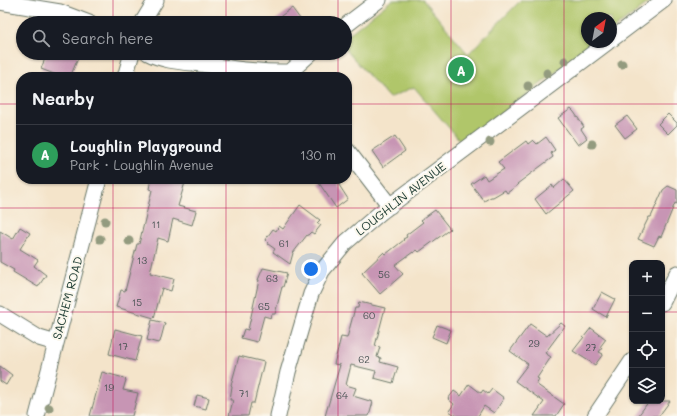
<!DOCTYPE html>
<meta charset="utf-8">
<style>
:root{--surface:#171b24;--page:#20242c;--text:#f1f3f6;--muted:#9ea1a6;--line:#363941;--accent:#2563eb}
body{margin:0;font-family:Mali,sans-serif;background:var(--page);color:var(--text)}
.controls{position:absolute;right:12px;bottom:12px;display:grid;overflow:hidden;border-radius:8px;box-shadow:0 1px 3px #0004}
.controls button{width:36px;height:36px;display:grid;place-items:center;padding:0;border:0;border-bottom:1px solid var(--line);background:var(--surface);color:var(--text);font:20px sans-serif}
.compass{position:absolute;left:581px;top:12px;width:36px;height:36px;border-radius:50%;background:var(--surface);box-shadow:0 1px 3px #0004;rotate:32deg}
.you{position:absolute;left:311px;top:269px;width:14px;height:14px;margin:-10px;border:3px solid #fff;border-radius:50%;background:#1a73e8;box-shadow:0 0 0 6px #1a73e833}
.badge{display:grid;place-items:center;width:26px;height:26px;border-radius:50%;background:var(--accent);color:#fff;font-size:13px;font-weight:700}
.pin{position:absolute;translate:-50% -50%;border:2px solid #fff;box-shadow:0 1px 4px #0006}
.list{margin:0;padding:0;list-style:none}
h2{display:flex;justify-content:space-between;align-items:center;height:52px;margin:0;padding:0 16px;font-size:17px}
h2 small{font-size:13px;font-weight:400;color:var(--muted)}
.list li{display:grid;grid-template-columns:26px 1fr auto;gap:12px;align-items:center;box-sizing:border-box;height:60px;padding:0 16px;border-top:1px solid var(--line)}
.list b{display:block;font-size:15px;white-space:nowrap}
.list p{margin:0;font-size:13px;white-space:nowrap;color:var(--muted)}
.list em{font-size:13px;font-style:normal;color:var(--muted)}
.icon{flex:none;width:22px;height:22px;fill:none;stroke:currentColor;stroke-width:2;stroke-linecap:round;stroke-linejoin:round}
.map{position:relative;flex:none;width:677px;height:416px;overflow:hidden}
.search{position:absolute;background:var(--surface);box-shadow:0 1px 3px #0004;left:16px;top:16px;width:336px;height:44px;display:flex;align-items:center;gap:10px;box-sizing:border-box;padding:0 14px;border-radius:22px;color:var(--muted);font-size:15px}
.panel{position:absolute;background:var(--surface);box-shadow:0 1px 3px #0004;left:16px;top:72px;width:336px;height:112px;border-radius:16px}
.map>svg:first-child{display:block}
.green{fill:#b0c66a;stroke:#68824f}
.building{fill:#c795b4}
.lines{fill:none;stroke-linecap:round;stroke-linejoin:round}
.minor-casing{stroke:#6a7768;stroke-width:17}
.minor{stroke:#fff;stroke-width:15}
.tree{fill:#939b7f}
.grid{fill:none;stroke:#c2185b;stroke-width:1;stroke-opacity:0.55}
.labels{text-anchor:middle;stroke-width:4;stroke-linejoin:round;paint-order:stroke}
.number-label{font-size:10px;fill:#495354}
.street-label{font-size:12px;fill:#1f3d34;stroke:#fbf7ec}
</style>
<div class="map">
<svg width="677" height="416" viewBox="0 0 677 416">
<rect width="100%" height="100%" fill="#fbf7ec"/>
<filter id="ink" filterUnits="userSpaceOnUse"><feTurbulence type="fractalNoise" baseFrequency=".025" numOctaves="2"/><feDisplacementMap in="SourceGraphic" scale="8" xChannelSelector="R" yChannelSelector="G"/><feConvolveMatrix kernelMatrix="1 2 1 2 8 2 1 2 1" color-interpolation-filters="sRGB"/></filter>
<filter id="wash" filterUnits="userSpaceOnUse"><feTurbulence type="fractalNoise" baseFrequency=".012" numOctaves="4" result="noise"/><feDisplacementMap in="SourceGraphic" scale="16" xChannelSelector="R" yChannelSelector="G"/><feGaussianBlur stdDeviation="0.9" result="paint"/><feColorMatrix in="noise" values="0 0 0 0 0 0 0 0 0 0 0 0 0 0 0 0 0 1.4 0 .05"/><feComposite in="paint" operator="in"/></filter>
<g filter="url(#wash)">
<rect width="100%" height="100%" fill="#f4e4ca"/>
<!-- green -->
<path class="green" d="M392 0H423L468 54 520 1V0H652L611 31V18H587V42H596L462 143 414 87 389 98 345 49V37Z"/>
<g id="blocks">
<!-- building -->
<path class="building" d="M292 8 303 23H271Z
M47 53H72L79 56 70 77H62L41 69Z
M571 109 574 112 584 127 581 129 587 138 578 145 558 118Z
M668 114 677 123V125L668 134 658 124Z
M627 116 637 129 625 138 615 125Z
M395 136 405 151 383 167 372 151Z
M546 137 555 150 551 153 553 157 517 184 518 185 507 193 505 190 493 197H491L484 201 471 184 484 175 487 180 504 169 498 162 526 141 528 144 533 140 537 144Z
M151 179H186L178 206 196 211 192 225 173 219 168 241 158 238 150 273 174 279 171 291 162 288 154 318 116 307 121 290 125 291 137 244H139L152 190 149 189Z
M325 179H339V185L348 199 336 208 319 183Z
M564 179 574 191 546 214 535 199 552 185 554 188Z
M668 186 677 190V204L675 203 661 237 659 236 654 246 638 239 649 217H651L663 190Z
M300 205 320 220 317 223 321 225 314 234 311 232 308 235H307L293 253 290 264 273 252 275 249 268 244V243L265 240 273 229 276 231 279 226 283 229Z
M435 210 450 229 419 252 417 250 413 253V252L395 265 403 274 380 294 362 273 384 252 386 254 404 240 403 239 407 237 406 235 423 222 421 220Z
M20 227 30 233 20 249 38 260 34 266 46 275 38 287 13 272 14 270 0 262V231L13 239Z
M263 268 287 273 283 287H282L275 314H272L271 318 264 316 257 342 241 338 244 329 248 330 259 280H258Z
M602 292 615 299 606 317 593 309Z
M359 302 385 308 375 346 380 347 377 357 381 358 380 362 398 367 393 383 374 378 376 371 351 365 346 385 356 388 353 396 373 402 369 416H325L340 365 334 364 341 337 347 338 355 308H358Z
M152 320 165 323 160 342 158 343 147 340Z
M561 323 565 326 545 353 551 357 537 378 539 379 536 384 564 404 556 416H534L544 402 515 381 528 364 510 351 530 324 547 336Z
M437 325 451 330 446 343 432 337Z
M591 328 606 339 600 347 602 348 599 352 603 354 595 365 573 351Z
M115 329 142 336 135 361 109 354Z
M239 356 264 362 254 403H251L248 416H229L233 400H230L232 386 231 385Z
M0 366 12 375 6 385 0 381Z
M102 372 124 378 126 380 123 390 138 393 132 416H90Z
M469 384 481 393 483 390 488 394 492 389 504 398 494 413 484 406 478 416H457L449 411 454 404 448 399 454 391 461 396Z
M197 395 209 398 206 409 194 406Z
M649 401H670L659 416H638Z"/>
</g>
</g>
<g filter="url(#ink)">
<use href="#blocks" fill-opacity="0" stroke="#6a7768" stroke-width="1"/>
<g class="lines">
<defs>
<path id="minor" d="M0 2 60 12 89 23
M142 23 156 0
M345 26 379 0
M611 40 664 0
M148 53C163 61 183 62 200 64 230 68 259 73 290 72L311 53
M125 77 132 53
M347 150 390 206
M662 303 677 273
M0 314 39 338 56 343
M37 416 99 179
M278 416 288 372 311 294 322 271 345 243 380 213 608 42
M595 416 632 361"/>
</defs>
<!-- minor casing -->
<use href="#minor" class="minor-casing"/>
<!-- minor -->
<use href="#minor" class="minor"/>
</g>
<!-- trees -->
<g class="tree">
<circle cx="565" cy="61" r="4.5"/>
<circle cx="622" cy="64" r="4.5"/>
<circle cx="547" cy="73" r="4.5"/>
<circle cx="528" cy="86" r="4.5"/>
<circle cx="490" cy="142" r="4.5"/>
<circle cx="592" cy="144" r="4.5"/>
<circle cx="105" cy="221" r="4.5"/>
<circle cx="100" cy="239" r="4.5"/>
<circle cx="129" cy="241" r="4.5"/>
<circle cx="49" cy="408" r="4.5"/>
</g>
</g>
<!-- grid -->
<path class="grid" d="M113 0V23M226 0V23M338 0V23M451 0V416M564 0V416M113 53V77M226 53V77M338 53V77M0 104H21M347 104H677M113 179V416M226 179V416M338 179V416M0 208H677M0 312H632M662 312H677"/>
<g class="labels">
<!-- number labels -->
<g class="number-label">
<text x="156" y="228">11</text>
<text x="284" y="247">61</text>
<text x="142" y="264">13</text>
<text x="384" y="278">56</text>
<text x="272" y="282">63</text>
<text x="137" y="306">15</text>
<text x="264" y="310">65</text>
<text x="369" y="319">60</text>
<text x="534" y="347">29</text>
<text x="123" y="350">17</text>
<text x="591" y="351">27</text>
<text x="364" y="363">62</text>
<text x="109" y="391">19</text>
<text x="244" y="397">71</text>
<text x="342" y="399">64</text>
</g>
<!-- street labels -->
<g class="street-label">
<text transform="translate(401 199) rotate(-38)" y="4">LOUGHLIN AVENUE</text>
<text transform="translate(68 298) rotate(-75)" y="4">SACHEM ROAD</text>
</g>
</g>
</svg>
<div class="controls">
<button>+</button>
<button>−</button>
<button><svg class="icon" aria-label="locate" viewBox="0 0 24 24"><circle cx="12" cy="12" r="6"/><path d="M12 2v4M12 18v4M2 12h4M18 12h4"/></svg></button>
<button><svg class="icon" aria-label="layers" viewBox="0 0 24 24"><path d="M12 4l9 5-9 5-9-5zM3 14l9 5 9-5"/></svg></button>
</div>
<svg class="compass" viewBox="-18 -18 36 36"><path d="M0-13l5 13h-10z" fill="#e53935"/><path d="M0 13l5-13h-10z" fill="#9ea1a6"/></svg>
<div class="you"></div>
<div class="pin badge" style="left:461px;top:70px;background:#2e9e5b">A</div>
<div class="search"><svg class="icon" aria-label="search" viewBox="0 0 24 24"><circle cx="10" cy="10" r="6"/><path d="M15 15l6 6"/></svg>Search here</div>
<section class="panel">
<h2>Nearby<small></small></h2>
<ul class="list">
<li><span class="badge" style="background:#2e9e5b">A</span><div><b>Loughlin Playground</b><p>Park · Loughlin Avenue</p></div><em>130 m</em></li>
</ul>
</section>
</div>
